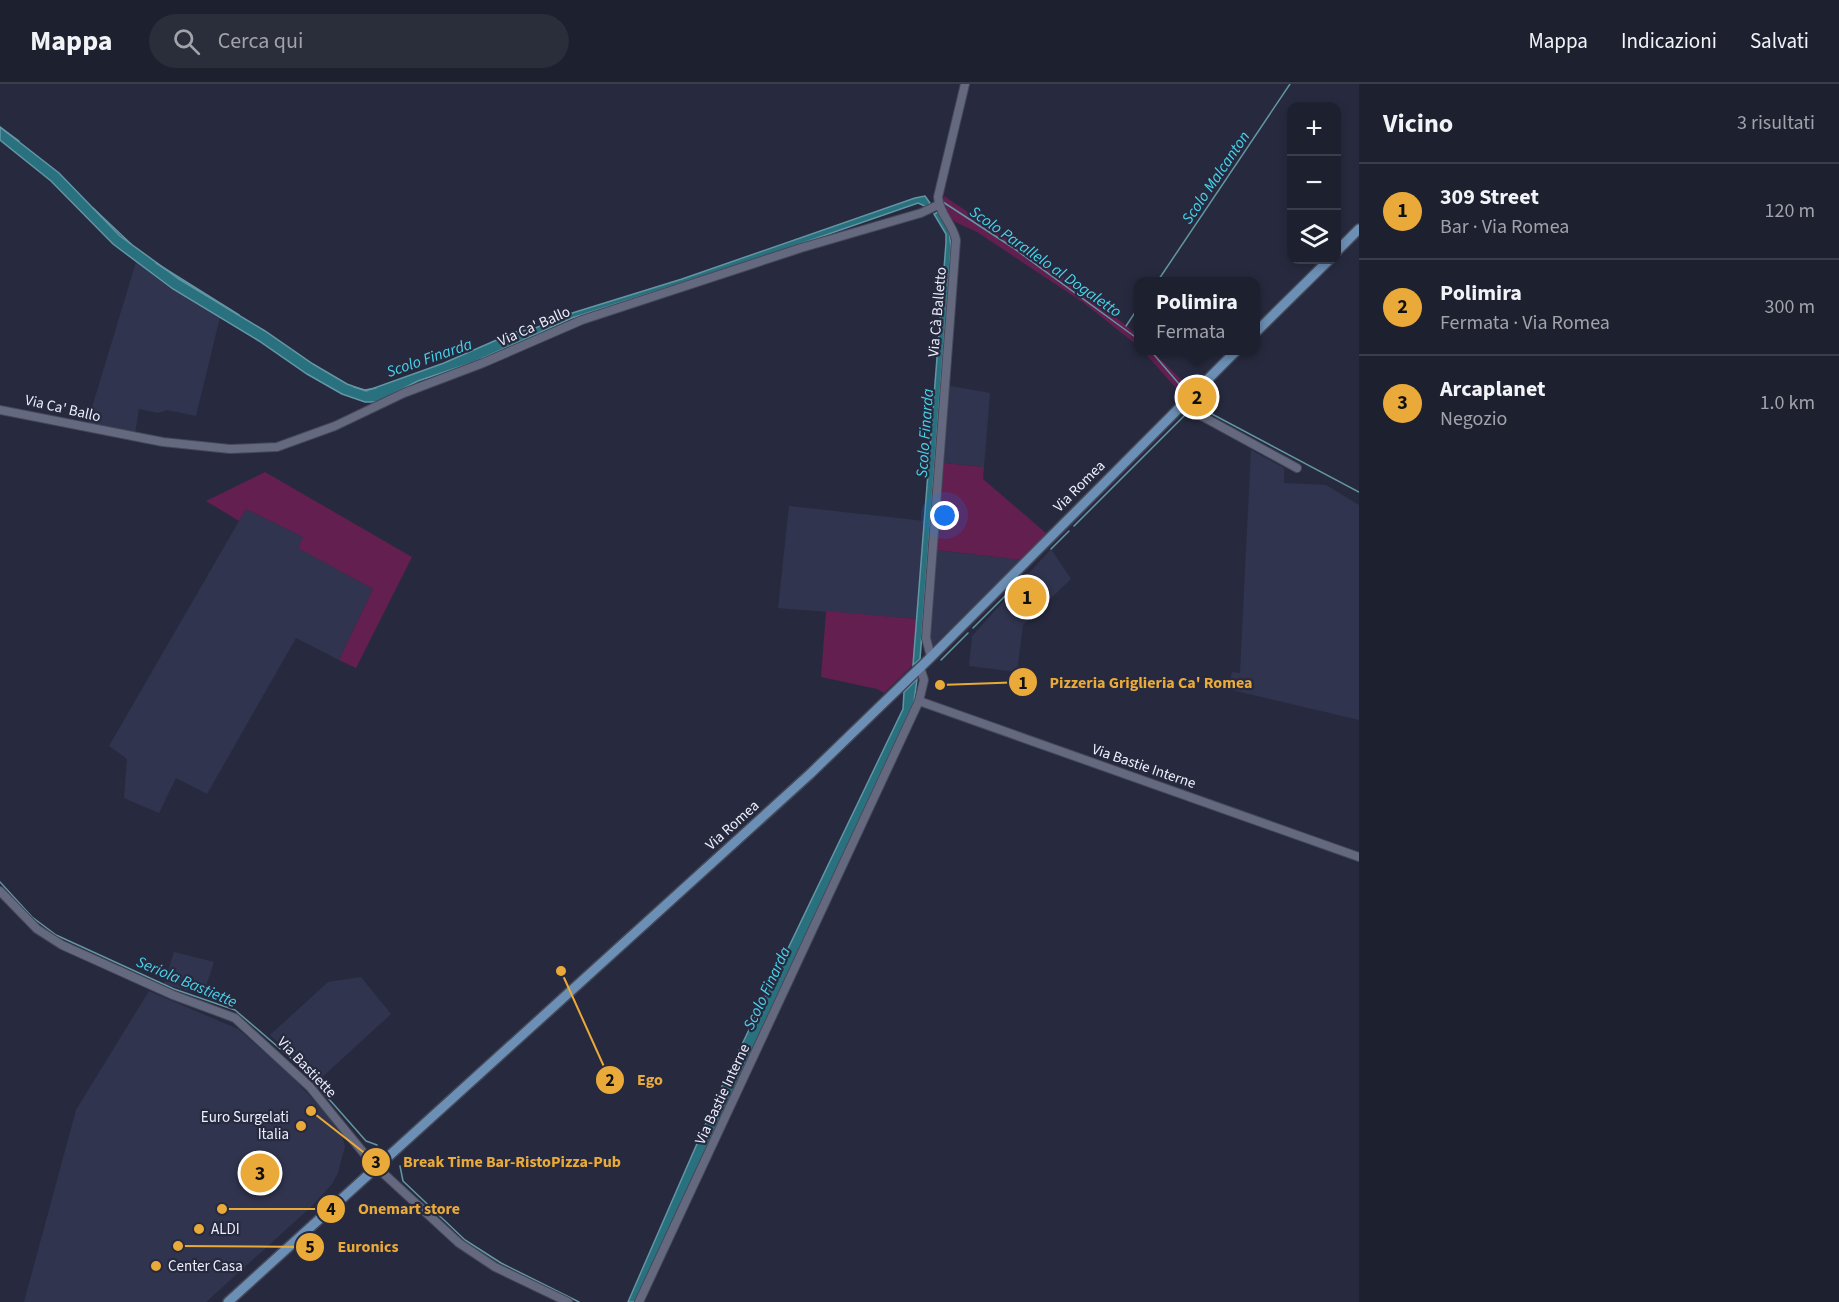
<!DOCTYPE html>
<html lang="it">
<meta charset="utf-8">
<style>
:root{--surface:#1d202e;--page:#2a2d3a;--text:#f1f3f6;--muted:#a0a3aa;--line:#3b3e4a;--accent:#eaaa39}
body{margin:0;font-family:"Source Sans 3",sans-serif;background:var(--page);color:var(--text)}
.controls{position:absolute;right:18px;top:18px;display:grid;overflow:hidden;border-radius:12px;box-shadow:0 3px 9px #0003}
.controls button{width:54px;height:54px;display:grid;place-items:center;padding:0;border:0;border-bottom:2px solid var(--line);background:var(--surface);color:var(--text);font:30px sans-serif}
.you{position:absolute;left:945px;top:432px;width:21px;height:21px;margin:-15px;border:4px solid #fff;border-radius:50%;background:#1a73e8;box-shadow:0 0 0 9px #1a73e833}
.badge{display:grid;place-items:center;width:39px;height:39px;border-radius:50%;background:var(--accent);color:#111;font-size:20px;font-weight:700}
.pin{position:absolute;translate:-50% -50%;border:3px solid #fff;box-shadow:0 2px 6px #0006}
.popup{position:absolute;left:1134px;top:193px;width:126px;height:78px;box-sizing:border-box;display:grid;place-content:center;border-radius:12px;background:var(--surface);filter:drop-shadow(0 2px 4px #0005);font-size:20px;white-space:nowrap;color:var(--muted)}
.popup b{font-size:22px;color:var(--text)}
.popup::after{content:'';position:absolute;left:50%;top:100%;margin-left:-12px;border:12px solid transparent;border-top-color:var(--surface)}
.list{margin:0;padding:0;list-style:none}
h2{display:flex;justify-content:space-between;align-items:center;height:78px;margin:0;padding:0 24px;font-size:26px}
h2 small{font-size:20px;font-weight:400;color:var(--muted)}
.list li{display:grid;grid-template-columns:39px 1fr auto;gap:18px;align-items:center;box-sizing:border-box;height:96px;padding:0 24px;border-top:2px solid var(--line)}
.list b{display:block;font-size:22px;white-space:nowrap}
.list p{margin:0;font-size:20px;white-space:nowrap;color:var(--muted)}
.list em{font-size:20px;font-style:normal;color:var(--muted)}
.icon{flex:none;width:33px;height:33px;fill:none;stroke:currentColor;stroke-width:2;stroke-linecap:round;stroke-linejoin:round}
.map{position:relative;flex:none;width:1359px;height:1218px;overflow:hidden}
header{display:flex;align-items:center;gap:36px;box-sizing:border-box;height:84px;padding:0 30px;background:var(--surface);border-bottom:2px solid var(--line)}
header strong{font-size:28px}
nav{display:flex;gap:33px;margin-inline-start:auto;font-size:21px}
.search{width:420px;height:54px;background:var(--page);display:flex;align-items:center;gap:15px;box-sizing:border-box;padding:0 21px;border-radius:33px;color:var(--muted);font-size:22px}
main{display:flex}
aside{flex:1;background:var(--surface)}
.map>svg:first-child{display:block}
.built{fill:#30344e}
.green{fill:#631f4f}
.water{fill:#29717f;stroke:#6396a4;stroke-width:1.5}
.lines{fill:none;stroke-linecap:round;stroke-linejoin:round}
.stream{stroke:#6396a4;stroke-width:1.5}
.minor-casing{stroke:#454858;stroke-width:10}
.major-casing{stroke:#454858;stroke-width:12}
.minor{stroke:#656980;stroke-width:8}
.major{stroke:#6c8fb5;stroke-width:9}
.poi-dot{fill:#eaaa39;stroke:#272a3e;stroke-width:2}
.labels{text-anchor:middle;stroke-width:4.5;stroke-linejoin:round;paint-order:stroke}
.street-label{font-size:15px;fill:#ebeefb;stroke:#272a3e}
.poi-label{font-size:15px;fill:#ebeefb;stroke:#272a3e;text-anchor:start}
.water-label{font-size:16px;font-style:italic;fill:#48d3ec;stroke:#272a3e}
.leader{fill:none;stroke:#eaaa39;stroke-width:2}
.callout-dot{fill:#eaaa39;stroke:#272a3e;stroke-width:2}
.mark-label{font-size:18px;text-anchor:middle;font-weight:bold;fill:#111}
.callout-label{font-size:16px;text-anchor:middle;font-weight:bold;fill:#eaaa39;stroke:#272a3e;stroke-width:4.5;stroke-linejoin:round;paint-order:stroke}
</style>
<header>
<strong>Mappa</strong>
<div class="search"><svg class="icon" aria-label="search" viewBox="0 0 24 24"><circle cx="10" cy="10" r="6"/><path d="M15 15l6 6"/></svg>Cerca qui</div>
<nav><a>Mappa</a><a>Indicazioni</a><a>Salvati</a></nav>
</header>
<main>
<div class="map">
<svg width="1359" height="1218" viewBox="0 0 1359 1218">
<rect width="100%" height="100%" fill="#272a3e"/>
<!-- built -->
<path class="built" d="M136 178 173 205 220 233 196 332 167 326 158 329 139 325 135 349 87 340Z
M950 302 990 309 984 383 944 379Z
M1251 366 1284 384V399L1326 401 1359 421V636L1228 605 1232 588 1240 589Z
M789 422 925 437 918 535 778 524Z
M246 425 303 453 299 464 373 505 339 576 296 554 207 710 176 694 159 729 124 714 127 675 109 662Z
M1051 465 1071 495 1023 541 1017 588 969 582 972 552Z
M937 466 1022 476 930 565Z
M174 868 214 878 203 911 164 900Z
M361 893 391 930 319 996 270 951 328 898Z
M149 907 238 945 291 991 340 1046 345 1062 338 1089 332 1100 310 1124 206 1218H24L76 1026Z"/>
<!-- green -->
<path class="green" d="M944 112 1075 201 1134 248 1138 252V262L1084 219 977 148 955 138 941 122Z
M1143 267H1152L1190 304 1183 312Z
M944 379 984 383 983 395 1047 450 1022 476 937 466Z
M265 388 412 473 356 584 339 576 373 505 298 464 303 453 246 425 239 437 206 417Z
M826 527 918 535 913 581 884 609 877 605 821 593Z"/>
<!-- water -->
<path class="water" d="M0 43 59 89 120 152 179 195 265 247 313 280 347 300 366 307 444 279 515 248 533 245 569 230 682 195 915 114 925 112 930 119 927 123 918 119 748 178 572 234 474 278 418 297 377 318H365L342 310 307 290 259 257 173 205 113 160 51 97 0 56Z
M938 128 949 146 951 163 920 575 913 581 946 159V150L934 130Z
M917 595 914 618 635 1218H628L723 1000 903 625 904 608Z"/>
<g class="lines">
<!-- stream -->
<path class="stream" d="M0 43 19 57
M943 118 1012 163 1138 255
M93 124 131 160
M156 179 239 231
M1157 198 1290 0
M1126 242 1138 224
M1150 266 1186 308
M354 303 365 306 376 304
M1195 321 1359 408
M1074 442 1189 327
M1051 465 1069 447
M973 544 1005 512
M941 576 968 549
M0 798 32 833 56 851 174 905 235 926 299 981 366 1057 377 1061
M400 1082 403 1097 465 1156 501 1179 579 1218"/>
<defs>
<path id="minor" d="M1185 318 1198 330 1297 384
M0 326 163 358 230 365 277 363 335 342 404 309 483 279 582 236 801 164 921 129 938 121
M931 573 926 554 956 156C953 140 939 130 938 113L965 0
M919 617 1359 773
M0 807 37 845 62 861 173 911 235 934 310 1003 371 1078 459 1159 495 1183 568 1218
M639 1218 919 617 924 596 920 583"/>
<path id="major" d="M1336 168 1359 145
M1256 248 1329 176
M228 1218 810 690 931 573 1237 266"/>
</defs>
<!-- minor casing -->
<use href="#minor" class="minor-casing"/>
<!-- major casing -->
<use href="#major" class="major-casing"/>
<!-- minor -->
<use href="#minor" class="minor"/>
<!-- major -->
<use href="#major" class="major"/>
</g>
<!-- markers -->
<g class="poi-dot">
<circle cx="301" cy="1042" r="6"/>
<circle cx="199" cy="1145" r="6"/>
<circle cx="156" cy="1182" r="6"/>
</g>
<g class="labels">
<!-- street labels -->
<g class="street-label">
<text transform="translate(937 228) rotate(-85)" y="5">Via Cà Balletto</text>
<text transform="translate(534 242) rotate(-24)" y="5">Via Ca' Ballo</text>
<text transform="translate(63 324) rotate(13)" y="5">Via Ca' Ballo</text>
<text transform="translate(1079 402) rotate(-45)" y="5">Via Romea</text>
<text transform="translate(1144 682) rotate(19)" y="5">Via Bastie Interne</text>
<text transform="translate(732 741) rotate(-42)" y="5">Via Romea</text>
<text transform="translate(307 983) rotate(46)" y="5">Via Bastiette</text>
<text transform="translate(722 1010) rotate(-65)" y="5">Via Bastie Interne</text>
</g>
<!-- poi labels -->
<g class="poi-label">
<text x="289" y="1038" text-anchor="end">Euro Surgelati<tspan x="289" dy="17">Italia</tspan></text>
<text x="211" y="1150">ALDI</text>
<text x="168" y="1187">Center Casa</text>
</g>
<!-- water labels -->
<g class="water-label">
<text transform="translate(1215 93) rotate(-56)" y="6">Scolo Malcanton</text>
<text transform="translate(1046 177) rotate(35)" y="6">Scolo Parallelo al Dogaletto</text>
<text transform="translate(429 273) rotate(-19)" y="6">Scolo Finarda</text>
<text transform="translate(924 349) rotate(-86)" y="6">Scolo Finarda</text>
<text transform="translate(187 897) rotate(23)" y="6">Seriola Bastiette</text>
<text transform="translate(766 904) rotate(-65)" y="6">Scolo Finarda</text>
</g>
</g>
<!-- callouts -->
<path class="leader" d="M940 601L1023 598M561 887L610 996M311 1027L376 1078M222 1125L331 1125M178 1162L310 1163"/>
<g class="callout-dot">
<circle cx="940" cy="601" r="6"/>
<circle cx="561" cy="887" r="6"/>
<circle cx="311" cy="1027" r="6"/>
<circle cx="222" cy="1125" r="6"/>
<circle cx="178" cy="1162" r="6"/>
<circle cx="1023" cy="598" r="15"/>
<circle cx="610" cy="996" r="15"/>
<circle cx="376" cy="1078" r="15"/>
<circle cx="331" cy="1125" r="15"/>
<circle cx="310" cy="1163" r="15"/>
</g>
<g class="mark-label">
<text x="1023" y="605">1</text>
<text x="610" y="1002">2</text>
<text x="376" y="1084">3</text>
<text x="331" y="1131">4</text>
<text x="310" y="1169">5</text>
</g>
<g class="callout-label">
<text x="1151" y="604">Pizzeria Griglieria Ca' Romea</text>
<text x="650" y="1001">Ego</text>
<text x="512" y="1083">Break Time Bar-RistoPizza-Pub</text>
<text x="409" y="1130">Onemart store</text>
<text x="368" y="1168">Euronics</text>
</g>
</svg>
<div class="controls">
<button>+</button>
<button>−</button>
<button><svg class="icon" aria-label="layers" viewBox="0 0 24 24"><path d="M12 4l9 5-9 5-9-5zM3 14l9 5 9-5"/></svg></button>
</div>
<div class="you"></div>
<div class="pin badge" style="left:1027px;top:513px">1</div>
<div class="pin badge" style="left:1197px;top:313px">2</div>
<div class="popup"><b>Polimira</b>Fermata</div>
<div class="pin badge" style="left:260px;top:1089px">3</div>
</div>
<aside>
<h2>Vicino<small>3 risultati</small></h2>
<ul class="list">
<li><span class="badge">1</span><div><b>309 Street</b><p>Bar · Via Romea</p></div><em>120 m</em></li>
<li><span class="badge">2</span><div><b>Polimira</b><p>Fermata · Via Romea</p></div><em>300 m</em></li>
<li><span class="badge">3</span><div><b>Arcaplanet</b><p>Negozio</p></div><em>1.0 km</em></li>
</ul>
</aside>
</main>
